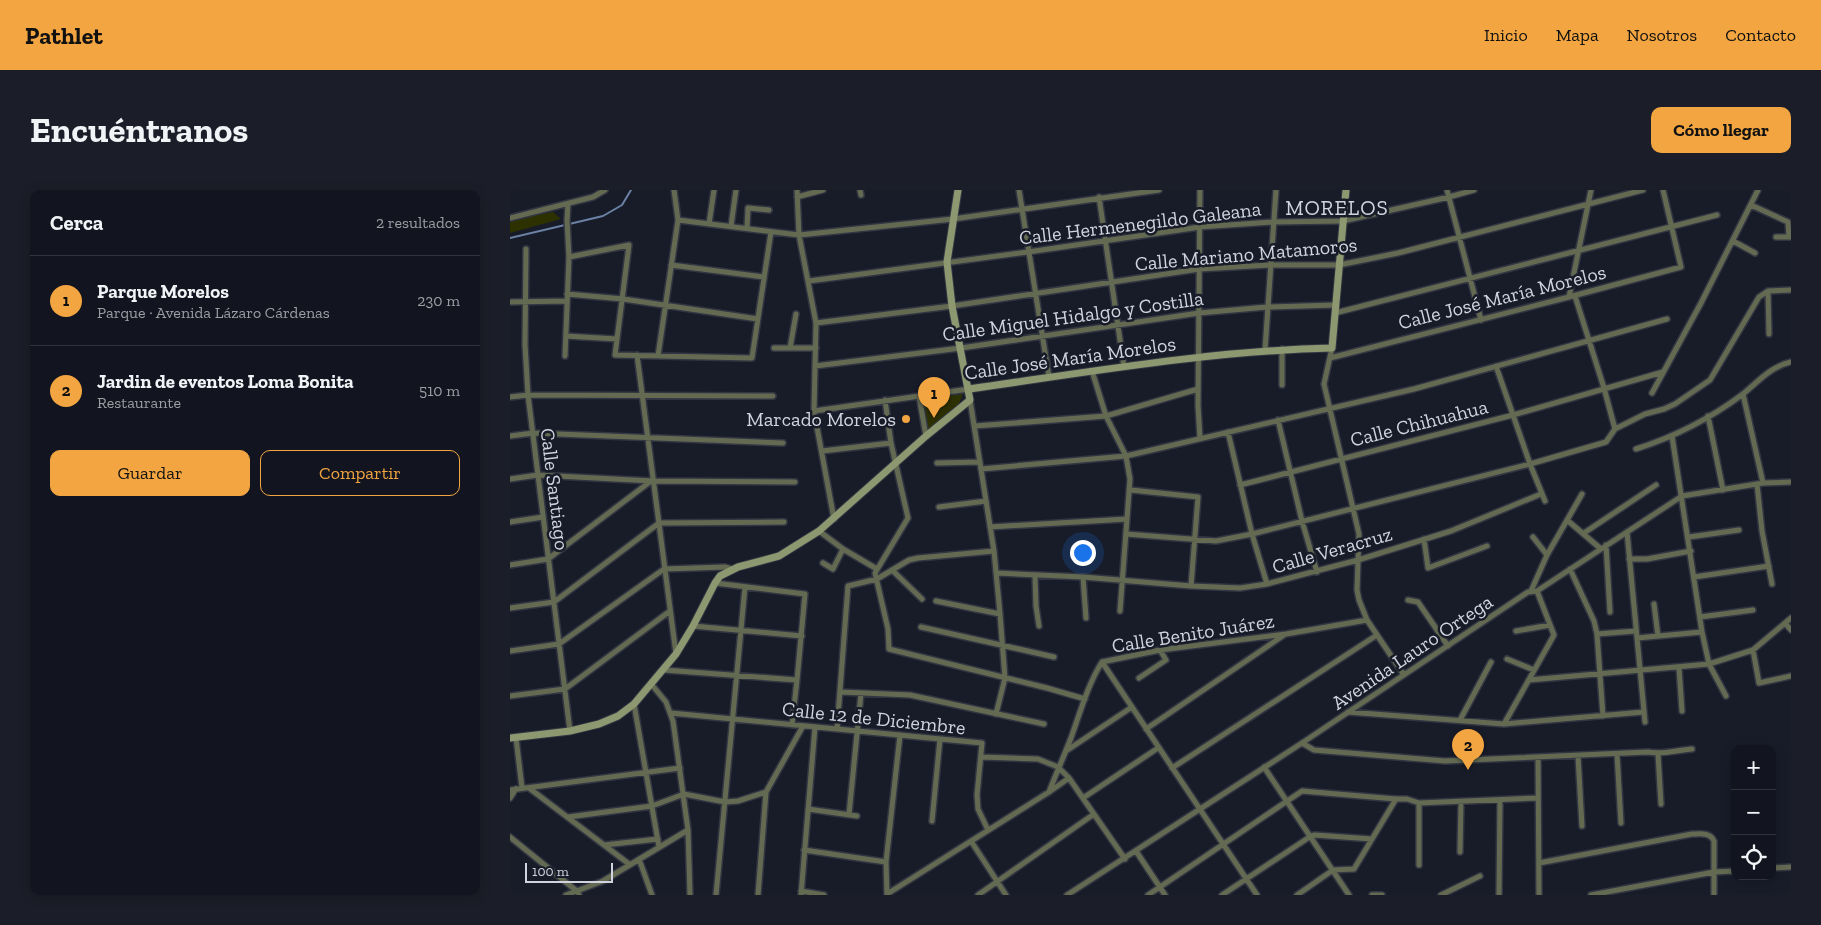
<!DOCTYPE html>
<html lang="es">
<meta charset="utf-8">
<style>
:root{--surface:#12151f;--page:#1b1e28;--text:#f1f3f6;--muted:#9c9fa4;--line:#31343d;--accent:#f2a541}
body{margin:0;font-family:"Zilla Slab",serif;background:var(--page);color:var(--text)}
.controls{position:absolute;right:15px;bottom:15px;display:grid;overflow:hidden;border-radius:10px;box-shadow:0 2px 12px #0003}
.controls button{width:45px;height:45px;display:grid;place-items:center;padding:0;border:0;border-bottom:1px solid var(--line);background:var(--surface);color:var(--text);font:25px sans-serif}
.scale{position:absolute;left:15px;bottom:12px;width:88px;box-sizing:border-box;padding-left:5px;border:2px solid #d1d4de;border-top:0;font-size:14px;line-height:18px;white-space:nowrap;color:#d1d4de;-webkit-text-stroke:4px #181c29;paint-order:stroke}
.you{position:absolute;left:572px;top:362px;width:18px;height:18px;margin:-12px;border:4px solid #fff;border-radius:50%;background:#1a73e8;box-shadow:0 0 0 8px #1a73e833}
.badge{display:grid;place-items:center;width:32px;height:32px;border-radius:50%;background:var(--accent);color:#111;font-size:16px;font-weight:700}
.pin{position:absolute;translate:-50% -41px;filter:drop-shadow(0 1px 2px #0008)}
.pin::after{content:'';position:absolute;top:26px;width:18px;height:15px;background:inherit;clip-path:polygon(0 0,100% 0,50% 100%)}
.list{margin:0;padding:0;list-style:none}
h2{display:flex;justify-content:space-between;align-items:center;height:65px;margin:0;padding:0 20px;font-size:21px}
h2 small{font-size:16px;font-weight:400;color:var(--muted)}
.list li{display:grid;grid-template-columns:32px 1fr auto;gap:15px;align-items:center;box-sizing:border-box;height:90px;padding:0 20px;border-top:1px solid var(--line)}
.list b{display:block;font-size:19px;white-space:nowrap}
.list p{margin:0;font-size:16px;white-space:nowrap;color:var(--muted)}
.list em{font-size:16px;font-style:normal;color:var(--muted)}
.actions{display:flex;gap:10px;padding:15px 20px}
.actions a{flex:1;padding:11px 0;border:1px solid var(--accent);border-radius:10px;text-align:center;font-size:18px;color:var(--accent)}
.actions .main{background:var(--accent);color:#111}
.icon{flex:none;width:28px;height:28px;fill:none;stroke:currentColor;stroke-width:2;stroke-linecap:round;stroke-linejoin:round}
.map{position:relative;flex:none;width:1281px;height:705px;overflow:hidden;border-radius:10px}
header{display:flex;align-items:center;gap:30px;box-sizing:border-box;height:70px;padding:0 25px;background:var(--accent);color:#111}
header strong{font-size:24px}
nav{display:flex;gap:28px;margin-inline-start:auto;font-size:18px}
.intro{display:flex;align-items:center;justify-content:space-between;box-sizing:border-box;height:120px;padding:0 30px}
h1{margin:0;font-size:35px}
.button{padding:12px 22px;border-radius:10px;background:var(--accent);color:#111;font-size:18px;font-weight:700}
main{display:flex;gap:30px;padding:0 30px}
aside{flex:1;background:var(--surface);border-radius:10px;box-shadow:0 2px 12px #0003}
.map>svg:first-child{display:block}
.green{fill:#2d3100}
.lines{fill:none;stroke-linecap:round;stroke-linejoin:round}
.stream{stroke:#6b81a5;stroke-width:2}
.street-casing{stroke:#323642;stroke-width:8}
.secondary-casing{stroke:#323642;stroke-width:9}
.street{stroke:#646a52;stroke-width:5}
.secondary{stroke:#8d9770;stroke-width:7}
.poi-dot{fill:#f2a541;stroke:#181c29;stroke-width:2}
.labels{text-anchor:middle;stroke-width:5;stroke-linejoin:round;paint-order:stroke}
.street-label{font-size:20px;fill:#d1d4de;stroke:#181c29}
.poi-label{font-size:20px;fill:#d1d4de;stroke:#181c29;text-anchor:end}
.neighbourhood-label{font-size:21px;letter-spacing:1px;fill:#d1d4de;stroke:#181c29}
</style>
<header>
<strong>Pathlet</strong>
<nav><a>Inicio</a><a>Mapa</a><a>Nosotros</a><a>Contacto</a></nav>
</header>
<div class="intro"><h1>Encuéntranos</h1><a class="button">Cómo llegar</a></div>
<main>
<aside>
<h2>Cerca<small>2 resultados</small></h2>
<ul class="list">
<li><span class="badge">1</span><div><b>Parque Morelos</b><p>Parque · Avenida Lázaro Cárdenas</p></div><em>230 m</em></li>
<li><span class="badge">2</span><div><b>Jardin de eventos Loma Bonita</b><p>Restaurante</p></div><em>510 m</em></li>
</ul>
<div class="actions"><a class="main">Guardar</a><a>Compartir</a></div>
</aside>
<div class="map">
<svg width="1281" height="705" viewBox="0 0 1281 705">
<rect width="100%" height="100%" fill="#181c29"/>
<!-- green -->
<path class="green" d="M43 22 51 29 0 43V30Z
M453 204 448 216 417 240 412 209Z"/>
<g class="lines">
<!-- stream -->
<path class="stream" d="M0 48 93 26 112 15 121 0"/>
<defs>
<path id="street" d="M287 0 289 45 306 133 304 221 324 329
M350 0 351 5
M509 0 539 187
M690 0 688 215 690 249
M937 0 971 130
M287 7 313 0
M589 7 614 177
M1241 15 1278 32 1279 47
M0 28 83 7 95 0
M168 30 289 45 443 29 649 0
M199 34 204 0
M221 36 226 0
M237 38 238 18 259 20
M1266 47H1281
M1223 51 1245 63
M16 59 15 155 18 205 60 541
M59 67 119 55 105 165 242 168 261 42
M161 75 254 87
M299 91 518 62 690 37 763 32 833 31 939 7 964 0
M1258 101 1259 144
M57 104 113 109 248 129
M1065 106 1094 198 1105 239
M1059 107 1081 0
M0 112 57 111
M825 123 1207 25
M306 133 442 116 689 79 760 75H829L888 63 1133 0
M56 146 107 149
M264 158H306
M280 158 286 124
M822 158 814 194 849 344 847 400 849 410 857 430 894 485
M772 159V195
M755 160 766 0
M127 165 166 464
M55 166 59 67 57 30 58 14
M148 166 168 30 164 0
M820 168 1059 107 1171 77 1153 0
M305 176 451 158 689 123 757 117 825 115
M986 176 1020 274 1035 311
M582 181 596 226 616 266 620 289 610 421
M1142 203 1191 113 1248 0
M1233 204 1253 293
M409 206 416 246
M0 207 18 205 263 206
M375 210 381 253 398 328 365 383 378 439 379 459 537 498 575 509
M460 210 484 361 490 424 495 488 486 524
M304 221 459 199
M1198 226 1213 300
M768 230 792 331 807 382
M465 236 596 226 688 199
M718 242 742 344 757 394
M0 246 23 243 273 253
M1162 246 1192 442 1199 474 1216 506
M1126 259C1164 247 1201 228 1233 204 1249 191 1260 177 1281 172
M312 261 381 253
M427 273 470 272
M471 279 616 266 904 199 1157 129
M0 289 28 285 143 291 285 292
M1247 294 1252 341 1262 394
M730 295 1003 225 1153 182
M621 300 688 307 681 396
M429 317 476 311
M1057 330 1091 359
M0 332 33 327
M480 337 617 329
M309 341 333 359 367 379
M1117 342 1135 532
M1074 343 1146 295
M616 344 706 351 742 344 1020 274 1096 252 1105 239 1135 224 1154 219 1165 214 1200 190 1249 107 1258 101 1281 100
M1023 347 1037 365
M1179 347 1229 340
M914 349 918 378 977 356
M1096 355 1100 422
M1119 369H1137L1181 361
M313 373 323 379 333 359
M0 375 38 369 141 291
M1060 379 1084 431 1087 444 1093 526
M383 381 412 409
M487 383 573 387 681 396 730 398 757 394 848 370 941 341 1031 304
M525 386 526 416 529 436
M573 387 576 428
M1184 387 1259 376
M205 393 295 404 287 490 282 535
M1021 401 1037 365 1072 304
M898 410 908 412 938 456
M426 411 490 424
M1144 414 1148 446
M0 418 44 412 149 333 274 332
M1190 427 1243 420
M1275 433 1281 440
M183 436 292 446
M411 437 544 467
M1006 441 1040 435
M1087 444 1126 441
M1127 448 1192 442
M1243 460 1249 493 1281 486
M0 461 49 454 154 379 215 377 222 379
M997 469 1024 480
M592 472 747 705
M1169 478 1172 521
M154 480 287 490
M629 488 656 470 650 460
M1019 490 1199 474 1243 460 1281 428
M142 495 156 512 163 531 178 640 180 705
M330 502 400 505 534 534
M0 506 55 499 160 421
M124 514 149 657
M838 522 994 534 1134 522
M161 523 472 553 467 605 468 619 478 640
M950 530 981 472
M994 534 1044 445 1027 401
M327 539 338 396 367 389 399 370 408 368 484 361
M636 539 774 445
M6 548 12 598
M792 553 804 560 935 571 1138 562C1152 565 1167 560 1182 559
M556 561 622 517
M1107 564 1111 633
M1148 564 1151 614
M1068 566 1072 636
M471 567 528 569 548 577 559 588 615 669
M1028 567 1029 705
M754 577 839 705
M662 578 867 445
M19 598 119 674
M0 600 170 578
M539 602C546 584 554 566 561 548 570 523 578 494 592 472L650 460 776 444 857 430
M0 608 6 599
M573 608 648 558
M909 613V675
M298 619 347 626
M339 624 351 504
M58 627 142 616 174 604 215 612 228 611 256 602
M422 631 430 549
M0 647 68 702 69 705
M461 651 496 705
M94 655 148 649
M294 660 376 672
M626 661 655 705
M950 662 951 612
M129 669 142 705
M1029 673 1182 644C1190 644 1200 642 1204 651V705
M1262 678 1281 677
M291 701 314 705
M377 704 539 602 559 588
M56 705 93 691 178 640
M206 705 235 397
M248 705 256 602 293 536
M291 705 305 537
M377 705 376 672 390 545
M468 705 584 624
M557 705 792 553 1018 402 1027 401 1172 306 1253 293 1281 292
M638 705 792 601 886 609H897L909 613 1028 608
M712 705 801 646 805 645 862 649
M787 705 823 680 844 679 886 609
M862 705H872
M931 705 970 686
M989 705 990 610
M1081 705 1204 682 1225 681"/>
<path id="secondary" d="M459 199C579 182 700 161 822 158L836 0
M0 548 60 541 89 534 108 526 124 514 166 464 183 436 205 393 210 386 228 377 269 366 309 341 416 246 460 210 442 116 437 72 448 0"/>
</defs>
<!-- street casing -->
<use href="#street" class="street-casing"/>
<!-- secondary casing -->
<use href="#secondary" class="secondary-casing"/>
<!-- street -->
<use href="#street" class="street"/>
<!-- secondary -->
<use href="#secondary" class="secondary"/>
</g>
<!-- markers -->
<circle class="poi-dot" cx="396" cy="229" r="5"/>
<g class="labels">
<!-- street labels -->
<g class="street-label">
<text transform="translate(630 33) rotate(-7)" y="7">Calle Hermenegildo Galeana</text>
<text transform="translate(736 64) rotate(-5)" y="7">Calle Mariano Matamoros</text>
<text transform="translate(992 107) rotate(-14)" y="7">Calle José María Morelos</text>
<text transform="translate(563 126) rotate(-8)" y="7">Calle Miguel Hidalgo y Costilla</text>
<text transform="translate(560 168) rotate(-8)" y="7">Calle José María Morelos</text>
<text transform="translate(909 233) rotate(-14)" y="7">Calle Chihuahua</text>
<text transform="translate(45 299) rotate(83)" y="7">Calle Santiago</text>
<text transform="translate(822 360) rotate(-16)" y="7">Calle Veracruz</text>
<text transform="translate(683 443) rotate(-9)" y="7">Calle Benito Juárez</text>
<text transform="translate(902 462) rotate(-34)" y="7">Avenida Lauro Ortega</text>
<text transform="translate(364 528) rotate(6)" y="7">Calle 12 de Diciembre</text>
</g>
<!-- poi labels -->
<g class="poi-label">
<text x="386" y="236">Marcado Morelos</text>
</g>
<!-- neighbourhood labels -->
<g class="neighbourhood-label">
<text x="827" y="25">MORELOS</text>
</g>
</g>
</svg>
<div class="controls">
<button>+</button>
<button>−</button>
<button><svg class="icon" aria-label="locate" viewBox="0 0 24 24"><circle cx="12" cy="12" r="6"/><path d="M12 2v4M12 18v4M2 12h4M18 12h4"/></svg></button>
</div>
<div class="scale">100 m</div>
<div class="you"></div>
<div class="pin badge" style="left:424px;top:228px">1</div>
<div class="pin badge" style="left:958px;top:580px">2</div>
</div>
</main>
